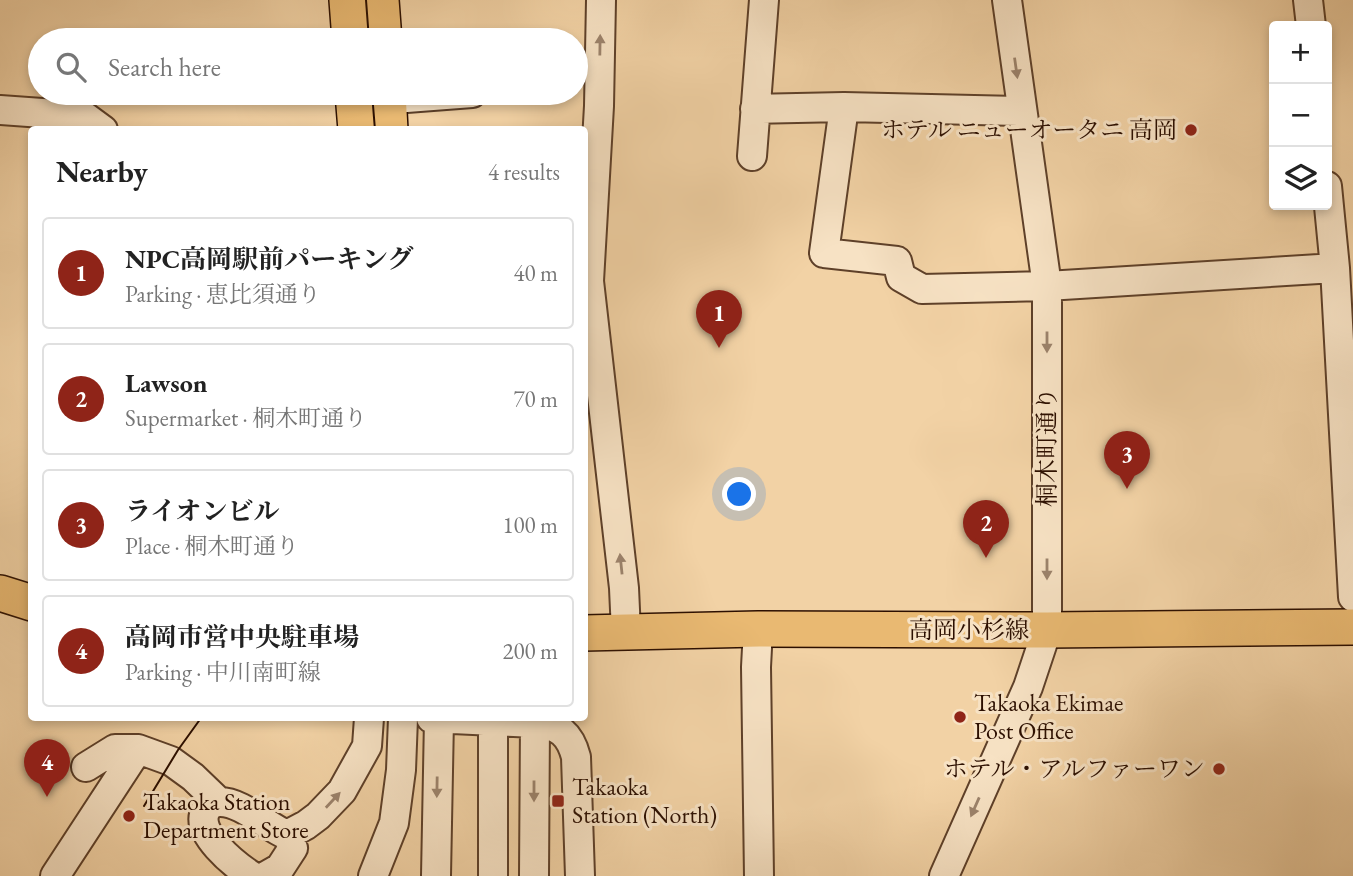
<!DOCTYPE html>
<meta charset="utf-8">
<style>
:root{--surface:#fff;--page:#f2f2f2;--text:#222;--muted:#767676;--line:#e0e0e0;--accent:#8f2418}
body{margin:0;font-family:"EB Garamond","Noto Serif JP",serif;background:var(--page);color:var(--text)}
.controls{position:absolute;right:21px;top:21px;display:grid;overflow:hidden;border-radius:7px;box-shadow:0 4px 10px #0003}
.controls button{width:63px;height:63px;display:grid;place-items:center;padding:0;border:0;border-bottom:2px solid var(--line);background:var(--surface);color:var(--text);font:35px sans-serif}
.you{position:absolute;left:740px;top:495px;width:24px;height:24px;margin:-18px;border:5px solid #fff;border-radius:50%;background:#1a73e8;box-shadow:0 0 0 10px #1a73e833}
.badge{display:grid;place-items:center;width:46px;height:46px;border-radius:50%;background:var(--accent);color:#fff;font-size:23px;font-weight:700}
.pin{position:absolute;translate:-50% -58px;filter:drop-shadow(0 2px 4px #0008)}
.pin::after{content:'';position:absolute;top:37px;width:24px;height:21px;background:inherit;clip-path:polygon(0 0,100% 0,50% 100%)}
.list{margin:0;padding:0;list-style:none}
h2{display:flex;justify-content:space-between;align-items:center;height:91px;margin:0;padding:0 28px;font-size:30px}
h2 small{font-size:23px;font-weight:400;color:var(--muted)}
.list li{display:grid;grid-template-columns:46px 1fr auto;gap:21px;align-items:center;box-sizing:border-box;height:112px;margin:0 14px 14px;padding:0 14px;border:2px solid var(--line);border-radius:7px}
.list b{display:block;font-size:26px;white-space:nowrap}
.list p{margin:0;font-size:23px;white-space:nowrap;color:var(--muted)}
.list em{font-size:23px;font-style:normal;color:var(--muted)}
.icon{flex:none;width:38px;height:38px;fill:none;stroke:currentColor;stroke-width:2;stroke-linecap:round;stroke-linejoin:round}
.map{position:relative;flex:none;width:1353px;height:876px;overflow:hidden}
.search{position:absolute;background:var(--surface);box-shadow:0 4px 10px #0003;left:28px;top:28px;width:560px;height:77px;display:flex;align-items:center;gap:18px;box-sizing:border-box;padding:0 24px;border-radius:38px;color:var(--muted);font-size:26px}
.panel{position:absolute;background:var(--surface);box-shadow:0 4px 10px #0003;left:28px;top:126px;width:560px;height:595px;border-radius:7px}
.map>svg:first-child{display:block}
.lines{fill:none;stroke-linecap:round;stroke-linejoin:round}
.minor-casing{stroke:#5e4029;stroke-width:32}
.major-casing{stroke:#2c0f00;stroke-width:38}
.minor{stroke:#f7e2c4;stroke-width:28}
.major{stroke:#e9b972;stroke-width:35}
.tram{stroke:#2c0f00;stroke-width:2}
.oneway{fill:#9c836c}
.poi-dot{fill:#8f2418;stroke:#f7e2c4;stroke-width:2.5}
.labels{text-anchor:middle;stroke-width:6;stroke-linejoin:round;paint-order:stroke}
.poi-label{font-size:24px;fill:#2c0f00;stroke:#f7e2c4;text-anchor:start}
.street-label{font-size:24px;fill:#2c0f00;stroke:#f7e2c4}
</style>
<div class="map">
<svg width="1353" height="876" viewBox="0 0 1353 876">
<rect width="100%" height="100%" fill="#f2d2a5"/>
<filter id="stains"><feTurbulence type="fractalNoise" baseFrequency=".00286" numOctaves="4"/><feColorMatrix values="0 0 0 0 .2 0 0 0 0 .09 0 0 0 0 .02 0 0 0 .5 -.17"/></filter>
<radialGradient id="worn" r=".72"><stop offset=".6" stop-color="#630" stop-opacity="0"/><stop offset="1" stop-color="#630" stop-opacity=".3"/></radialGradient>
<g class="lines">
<defs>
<path id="minor" d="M601 0 599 106 589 281 624 588 626 632
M1308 0 1311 26
M367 101 472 93
M844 107 824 253 897 261 901 277 922 289 1047 286 1335 268
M755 109 844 107 1022 111
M0 110 84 116 103 130
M752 156 764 0
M1327 186 1335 268 1353 597
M758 629 756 667 759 876
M431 718 535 723C559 725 570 734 576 757L580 876
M493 721V876
M86 767 115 749H138L171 761 193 777 218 801
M55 876 138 749
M252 876C235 865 193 832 206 810 208 806 214 802 219 802 241 801 267 827 287 835L306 825 318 816 342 791 367 746 369 718
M266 876 280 868 293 848 287 835
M373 876 394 823 401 770 403 718
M436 876 439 719
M534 876 535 723
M944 876 1028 687 1047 630V286L1007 0"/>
<path id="major" d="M347 0 350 40
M381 0 384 40
M353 93 356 130
M388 93 390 130
M0 593 32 603
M584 633 758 629 1047 630 1353 627"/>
</defs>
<!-- minor casing -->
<use href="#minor" class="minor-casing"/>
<!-- major casing -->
<use href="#major" class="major-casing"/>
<!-- minor -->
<use href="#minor" class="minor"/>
<!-- major -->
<use href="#major" class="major"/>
<!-- tram -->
<path class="tram" d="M366 0 369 40
M372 93 375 130
M144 806 178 750 201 718"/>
</g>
<!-- one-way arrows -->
<defs><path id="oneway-solid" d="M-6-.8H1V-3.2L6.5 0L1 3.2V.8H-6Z" transform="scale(1.75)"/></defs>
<g class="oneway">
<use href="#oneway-solid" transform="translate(600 45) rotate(-89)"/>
<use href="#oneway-solid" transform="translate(1016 68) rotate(82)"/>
<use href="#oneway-solid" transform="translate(1047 342) rotate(90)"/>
<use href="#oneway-solid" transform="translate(621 564) rotate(-96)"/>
<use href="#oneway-solid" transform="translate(1047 569) rotate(90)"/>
<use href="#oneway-solid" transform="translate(437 787) rotate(91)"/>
<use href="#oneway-solid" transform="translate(534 791) rotate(90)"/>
<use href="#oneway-solid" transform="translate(333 800) rotate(-47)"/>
<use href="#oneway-solid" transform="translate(975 807) rotate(114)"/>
</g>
<!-- markers -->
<g class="poi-dot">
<circle cx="1191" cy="130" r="7"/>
<circle cx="960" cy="717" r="7"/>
<circle cx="1219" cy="769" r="7"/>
<rect x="551" y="794" width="14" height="14" rx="3.5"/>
<circle cx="129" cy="816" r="7"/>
</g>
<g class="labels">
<!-- poi labels -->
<g class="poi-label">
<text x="1177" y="138" text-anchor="end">ホテル ニューオータニ 高岡</text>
<text x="974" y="711">Takaoka Ekimae<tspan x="974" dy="28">Post Office</tspan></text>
<text x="1205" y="777" text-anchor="end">ホテル・アルファーワン</text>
<text x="572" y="795">Takaoka<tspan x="572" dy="28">Station (North)</tspan></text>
<text x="143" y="810">Takaoka Station<tspan x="143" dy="28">Department Store</tspan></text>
</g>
<!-- street labels -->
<g class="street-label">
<text transform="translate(1047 447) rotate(-90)" y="8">桐木町通り</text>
<text x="969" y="638">高岡小杉線</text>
</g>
</g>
<rect width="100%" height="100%" filter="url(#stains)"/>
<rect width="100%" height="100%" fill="url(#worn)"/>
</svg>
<div class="controls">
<button>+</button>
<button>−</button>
<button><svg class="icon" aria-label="layers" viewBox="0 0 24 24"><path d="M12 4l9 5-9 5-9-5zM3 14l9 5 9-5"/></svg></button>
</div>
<div class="you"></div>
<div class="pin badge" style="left:719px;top:348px">1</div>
<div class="pin badge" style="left:986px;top:558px">2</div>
<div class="pin badge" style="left:1127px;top:489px">3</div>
<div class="pin badge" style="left:47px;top:797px">4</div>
<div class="search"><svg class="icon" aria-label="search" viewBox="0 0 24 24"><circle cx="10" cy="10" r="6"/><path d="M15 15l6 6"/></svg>Search here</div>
<section class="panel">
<h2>Nearby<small>4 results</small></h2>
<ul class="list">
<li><span class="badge">1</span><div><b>NPC高岡駅前パーキング</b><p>Parking · 恵比須通り</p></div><em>40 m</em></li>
<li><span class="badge">2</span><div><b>Lawson</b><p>Supermarket · 桐木町通り</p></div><em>70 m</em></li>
<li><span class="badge">3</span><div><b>ライオンビル</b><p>Place · 桐木町通り</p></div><em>100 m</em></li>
<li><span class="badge">4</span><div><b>高岡市営中央駐車場</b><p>Parking · 中川南町線</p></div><em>200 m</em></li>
</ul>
</section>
</div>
